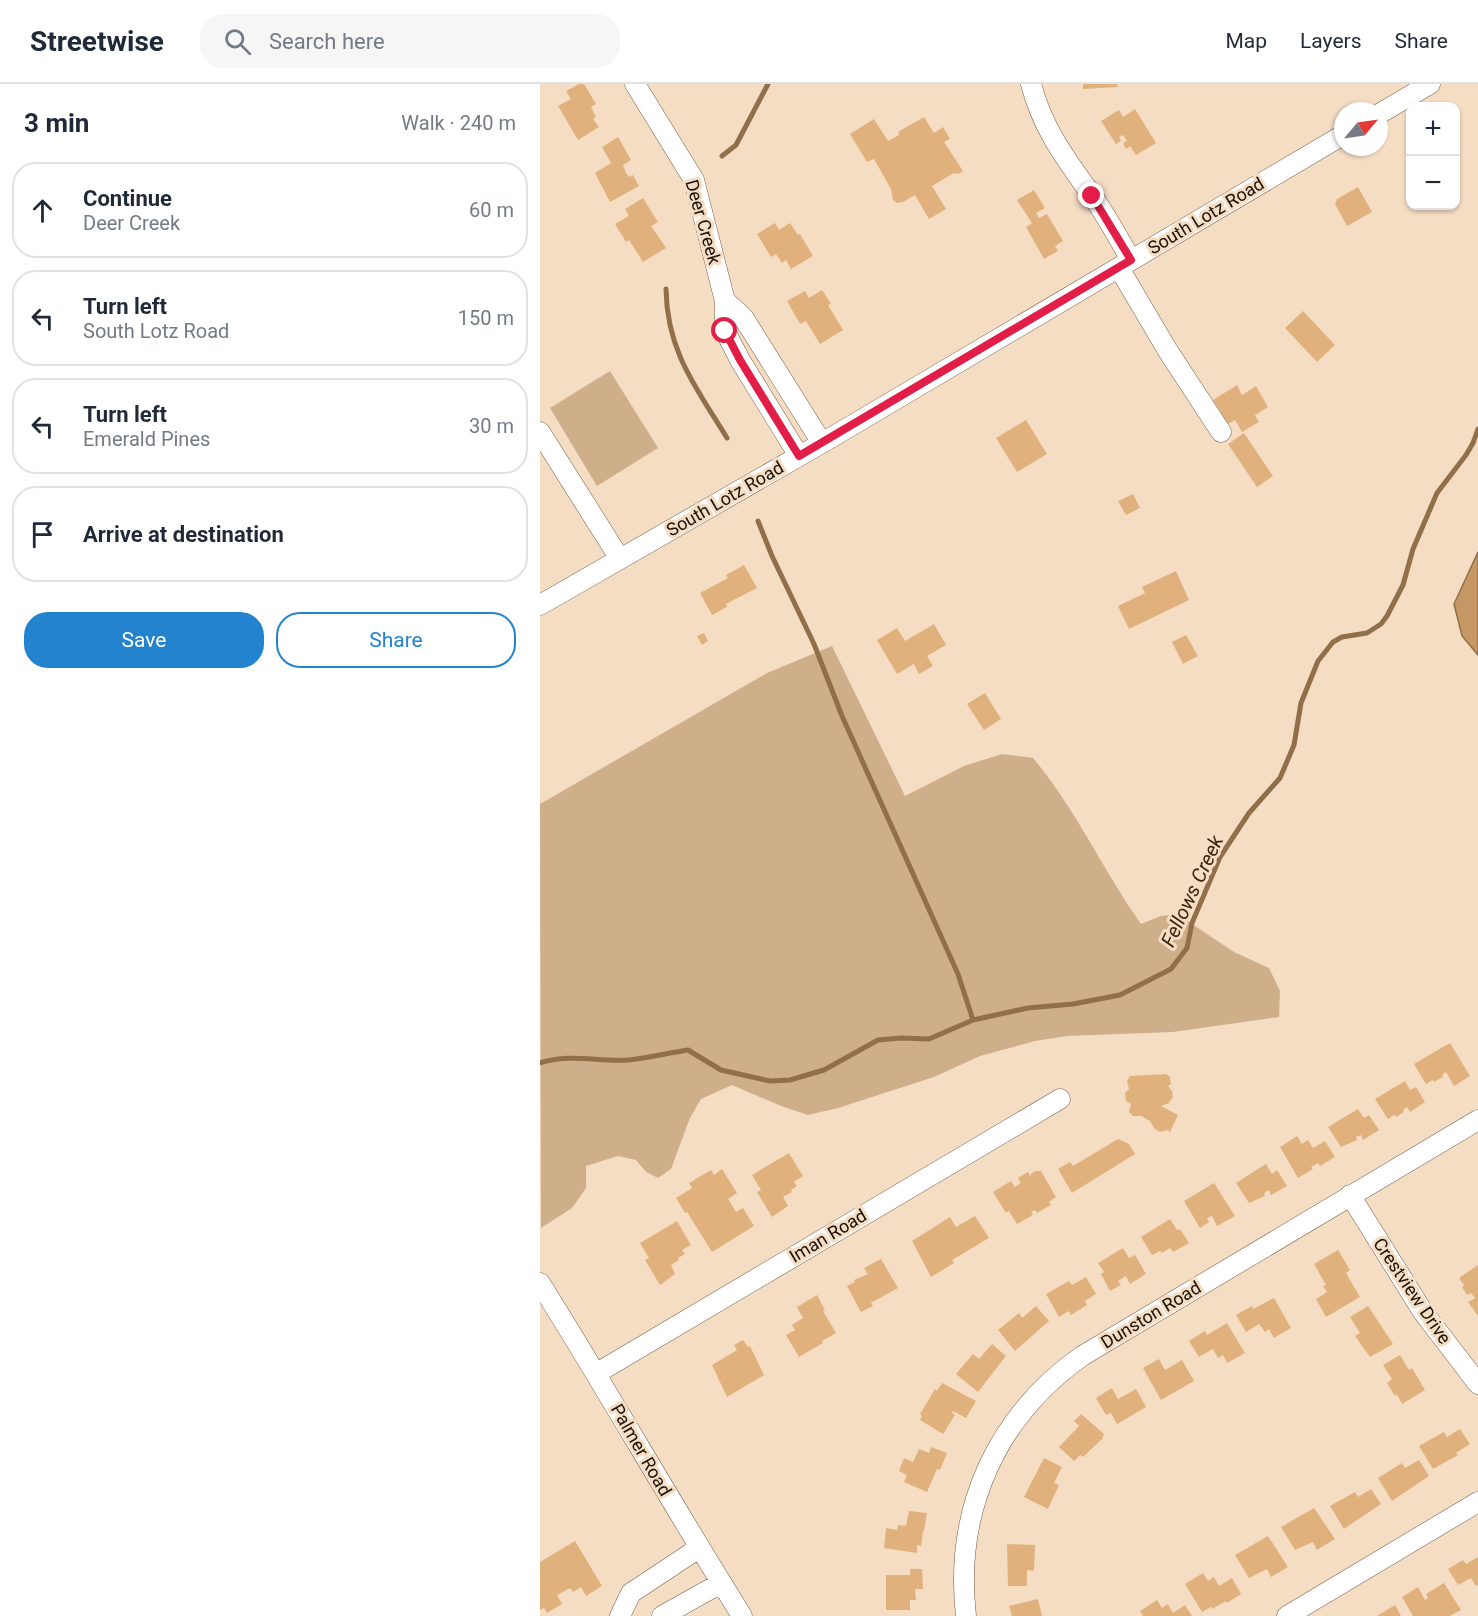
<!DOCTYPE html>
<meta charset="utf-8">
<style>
:root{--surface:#fff;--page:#f6f6f7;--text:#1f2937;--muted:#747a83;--line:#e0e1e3;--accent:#2383cf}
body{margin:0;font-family:Roboto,sans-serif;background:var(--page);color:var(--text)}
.controls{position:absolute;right:18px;top:18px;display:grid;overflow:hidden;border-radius:12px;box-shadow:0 2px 4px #0004}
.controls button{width:54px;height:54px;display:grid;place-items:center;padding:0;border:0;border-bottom:2px solid var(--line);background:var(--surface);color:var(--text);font:30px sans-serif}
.compass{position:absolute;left:794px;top:18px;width:54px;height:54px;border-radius:50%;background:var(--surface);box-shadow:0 2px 4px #0004;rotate:61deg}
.stop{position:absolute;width:18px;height:18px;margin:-14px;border:4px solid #e11d48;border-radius:50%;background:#fff}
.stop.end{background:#e11d48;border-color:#fff;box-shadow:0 2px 6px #0008}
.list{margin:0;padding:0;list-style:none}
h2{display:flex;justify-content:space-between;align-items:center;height:78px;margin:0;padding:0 24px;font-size:26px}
h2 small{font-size:20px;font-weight:400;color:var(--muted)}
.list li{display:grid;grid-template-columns:39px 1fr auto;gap:18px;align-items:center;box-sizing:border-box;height:96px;margin:0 12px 12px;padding:0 12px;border:2px solid var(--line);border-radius:24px}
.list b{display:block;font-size:22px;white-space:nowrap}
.list p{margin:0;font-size:20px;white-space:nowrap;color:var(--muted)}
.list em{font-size:20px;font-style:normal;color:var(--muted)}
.actions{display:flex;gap:12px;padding:18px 24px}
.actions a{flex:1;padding:14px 0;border:2px solid var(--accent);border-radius:24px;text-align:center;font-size:21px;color:var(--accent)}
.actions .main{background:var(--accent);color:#fff}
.icon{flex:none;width:33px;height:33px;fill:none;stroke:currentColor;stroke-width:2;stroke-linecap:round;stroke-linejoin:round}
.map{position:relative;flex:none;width:938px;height:1532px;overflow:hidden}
header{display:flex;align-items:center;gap:36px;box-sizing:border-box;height:84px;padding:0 30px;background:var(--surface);border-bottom:2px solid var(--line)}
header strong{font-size:28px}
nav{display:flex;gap:33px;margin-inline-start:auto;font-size:21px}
.search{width:420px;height:54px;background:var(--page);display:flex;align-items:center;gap:15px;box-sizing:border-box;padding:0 21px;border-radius:24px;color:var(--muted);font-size:22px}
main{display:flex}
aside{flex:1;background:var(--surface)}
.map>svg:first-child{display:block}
.green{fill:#cfae8a}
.water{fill:#c49764;stroke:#916f49;stroke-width:1.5}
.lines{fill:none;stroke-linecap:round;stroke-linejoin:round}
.stream{stroke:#916f49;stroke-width:5}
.building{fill:#e0b17d}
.minor-casing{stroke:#735f49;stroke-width:21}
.minor{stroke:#fff;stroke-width:20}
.route{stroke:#e11d48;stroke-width:8}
.labels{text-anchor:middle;stroke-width:6;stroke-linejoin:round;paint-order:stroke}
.street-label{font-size:18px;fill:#1a1209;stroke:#f5ddc4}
.water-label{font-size:20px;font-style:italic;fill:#3c2811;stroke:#f5ddc4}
</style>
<header>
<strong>Streetwise</strong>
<div class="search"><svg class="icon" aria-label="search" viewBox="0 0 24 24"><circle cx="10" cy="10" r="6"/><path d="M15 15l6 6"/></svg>Search here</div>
<nav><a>Map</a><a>Layers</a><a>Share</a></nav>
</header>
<main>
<aside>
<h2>3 min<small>Walk · 240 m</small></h2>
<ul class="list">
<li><svg class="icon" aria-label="ahead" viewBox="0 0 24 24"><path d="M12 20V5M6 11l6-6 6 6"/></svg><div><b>Continue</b><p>Deer Creek</p></div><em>60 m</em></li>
<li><svg class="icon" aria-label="left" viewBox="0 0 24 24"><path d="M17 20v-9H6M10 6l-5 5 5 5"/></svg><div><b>Turn left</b><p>South Lotz Road</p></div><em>150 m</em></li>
<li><svg class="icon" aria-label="left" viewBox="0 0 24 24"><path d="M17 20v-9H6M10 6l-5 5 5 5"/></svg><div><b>Turn left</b><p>Emerald Pines</p></div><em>30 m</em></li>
<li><svg class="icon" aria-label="arrive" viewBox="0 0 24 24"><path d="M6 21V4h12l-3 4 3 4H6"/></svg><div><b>Arrive at destination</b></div></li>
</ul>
<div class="actions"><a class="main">Save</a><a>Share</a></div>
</aside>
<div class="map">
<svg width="938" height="1532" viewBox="0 0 938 1532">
<rect width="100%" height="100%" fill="#f5ddc4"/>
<!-- green -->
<path class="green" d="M70 287 118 364 57 402 10 324Z
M292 562 365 712 424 682 462 670 493 674C535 724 563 786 601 840L621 832 637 830 694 868 729 884 740 907 739 933 633 948 527 952 495 957 440 972 394 993 298 1024 268 1031 241 1022 192 1001 161 1015 150 1034 131 1085 118 1094 106 1088 96 1076 78 1072 46 1082V1104L32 1124 1 1144 0 720 227 589Z"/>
<!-- water -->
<path class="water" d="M938 468V571L922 552 914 520Z"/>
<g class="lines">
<!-- stream -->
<path class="stream" d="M182 72 196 61 228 0
M126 205C127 268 156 303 187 354
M218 437 232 472 274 560 302 632 418 890 433 936
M0 979C29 969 58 978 88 976 108 974 128 969 148 966L181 986 230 997 250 996 284 986 338 956 361 954 389 955 433 936 488 924 533 920 580 911 631 885 647 864 652 839 680 773 709 729 740 694 754 661 761 619 778 577 793 558 802 553 827 549 841 540 847 532 863 501 873 465 897 409 926 371 933 359 938 345"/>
</g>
<!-- building -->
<path class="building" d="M39 0H44L56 20 51 23 56 33 53 35 59 43 38 56 18 22 31 15 26 7Z
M543 0H577L578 3 543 5Z
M595 25 616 59 596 71 590 62 586 65 583 59 587 57 583 51 579 53 581 57 576 60 561 37 579 26 583 33Z
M384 33 394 49 403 43 410 55 404 58 423 87 419 90 414 89 392 102 406 125 389 135 375 111 363 118 357 119 353 116 351 105 334 75 327 78 310 50 334 35 348 57 359 51 358 48Z
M78 53 91 76 83 81 86 89 89 93 93 91 99 102 70 118 55 89 71 79 62 63Z
M818 103 832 128 807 142 795 120 797 115Z
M494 106 505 124 496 129 499 134 507 130 523 157 515 162 518 167 504 175 486 143 492 139 477 116Z
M103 114 118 138 111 142 126 164 103 178 89 156 86 158 75 140 89 132 85 125Z
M235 139 239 146 250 139 258 151 260 150 273 172 251 185 246 176 242 179 236 170 231 173 217 150Z
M282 206 291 220 288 221 303 246 280 260 266 237 260 240 247 217 265 207 269 214Z
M763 227 795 261 777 278 745 244Z
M697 301 702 311 716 302 728 323 715 331 719 338 702 348 695 336 688 340 673 316Z
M486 336 507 370 477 388 456 354Z
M704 349 733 392 717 403 688 360Z
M593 410 600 424 586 431 578 417Z
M204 481 217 504 186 520 187 523 172 531 160 509 188 494 186 491Z
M636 487 649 516 589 545 578 522 605 509 602 503Z
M394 540 406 561 387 572 393 582 379 590 374 580 357 590 337 556 357 544 365 557Z
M164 549 168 557 162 561 157 552Z
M646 551 658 572 643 580 632 558Z
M445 609 461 635 444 646 427 620Z
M910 959 930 992 914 1002 906 988 902 991 903 993 894 998 893 996 886 1000 874 980Z
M626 990 630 993 631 1000 628 1002 632 1007 633 1013 629 1019 621 1022 638 1031 630 1048 627 1046 620 1048 615 1045 610 1037 601 1032H593L589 1028 591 1020 586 1017 585 1009 589 1005 587 997 590 992Z
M865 997 870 1006 876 1003 885 1018 870 1028 867 1023 863 1026 864 1028 856 1033 854 1031 848 1035 835 1015Z
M818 1025 824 1034 829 1031 839 1046 823 1056 821 1051 816 1053 817 1056 801 1063 788 1043Z
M757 1052 762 1060 768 1056 773 1064 785 1057 795 1073 780 1082 778 1079 771 1083 773 1085 758 1094 740 1063Z
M578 1055 589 1060 595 1070 532 1109 518 1085 530 1078 533 1082Z
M249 1069 263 1092 254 1098 257 1102 251 1106 252 1108 243 1113 248 1122 232 1133 217 1108 221 1106 212 1091Z
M726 1080 732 1090 737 1086 747 1102 731 1111 729 1106 724 1109 725 1112 709 1119 696 1099Z
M182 1085 197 1109 188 1115 196 1128 203 1124 214 1142 172 1168 147 1128 145 1129 136 1114 152 1104 149 1099 171 1086 174 1091Z
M495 1087H501L516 1113 509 1118 511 1121 497 1129 495 1126 491 1128 493 1131 477 1140 469 1127 466 1129 453 1108 471 1097 475 1103 481 1099 478 1094 488 1088 491 1093V1090Z
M674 1099 695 1132 677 1142 672 1132 667 1134 669 1138 660 1144 644 1117Z
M435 1132 449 1154 412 1176 414 1179 391 1193 372 1157 410 1133 416 1143Z
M630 1135 637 1146 640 1145 649 1159 633 1168 630 1164 622 1169 620 1167 612 1171 601 1153Z
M137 1137 151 1161 142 1166 145 1170 138 1174 139 1176 131 1181 135 1190 120 1201 105 1176 109 1174 100 1159Z
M583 1164 589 1174 595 1171 606 1190 590 1200 586 1192 578 1197 581 1201 570 1207 561 1190 564 1188 558 1179Z
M798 1166 810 1186 806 1189 820 1213 786 1233 776 1215 787 1208 783 1202 786 1201 774 1180Z
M341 1175 358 1204 331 1219 333 1222 321 1228 307 1202 315 1198 314 1196 328 1190 324 1184Z
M938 1181V1232L928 1218 935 1214 931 1209 927 1211 922 1203 924 1201 919 1194Z
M546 1193 556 1210 545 1217 547 1221 531 1231 529 1227 519 1233 506 1210 529 1197 532 1201Z
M277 1211 285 1226 283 1227 296 1249 282 1257 283 1259 259 1273 246 1251 255 1246 252 1241 263 1234 257 1223Z
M734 1214 751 1244 734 1254 729 1245 725 1248 719 1240 706 1248 696 1231 712 1222 713 1225Z
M496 1222 509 1237 475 1267 458 1246 479 1229 482 1234Z
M828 1222 853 1260 830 1273 815 1252 820 1249 810 1233Z
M687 1239 705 1269 687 1279 683 1271 678 1274 673 1265 659 1273 649 1257 665 1247 667 1251Z
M203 1256 208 1263 210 1262 224 1291 187 1313 172 1281 197 1266 194 1261Z
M452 1260 466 1272 438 1308 416 1290 433 1270 439 1275Z
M860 1271 869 1286 872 1284 885 1306 862 1320 857 1310 855 1312 847 1299 852 1295 843 1281Z
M619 1275 625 1286 642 1276 654 1297 621 1316 603 1284Z
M402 1299 436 1317 426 1334 413 1327 412 1329 415 1331 403 1350 380 1336 382 1332 380 1330 395 1305 397 1307Z
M572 1304 578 1315 596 1305 606 1323 577 1340 571 1329 566 1331 556 1314Z
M541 1330 564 1350 562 1355 543 1373 540 1371 534 1377 519 1363 539 1342 534 1337Z
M920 1345 930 1360 916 1369 918 1371 893 1385 879 1362 904 1348 907 1353Z
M391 1363 407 1369 400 1386 397 1385 387 1408 364 1398 367 1391 359 1387 364 1374 373 1378 379 1365 389 1369Z
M504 1374 522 1383 514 1399 519 1401 508 1425 484 1413Z
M879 1376 889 1392 852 1417 838 1394 862 1379 865 1384Z
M831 1405 841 1420 804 1445 790 1422 815 1408 818 1413Z
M774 1424 795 1455 777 1466 773 1458 755 1466 741 1443Z
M369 1427 387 1429 384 1447H383L381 1462 377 1461V1469L344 1464 346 1444 357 1446 358 1441 366 1442Z
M728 1452 748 1483 731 1493 727 1485 709 1494 695 1471Z
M35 1457 62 1502 46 1512 41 1503 33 1508 30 1504 17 1511 22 1520 7 1529 4 1524 0 1526V1478Z
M467 1460 495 1461 494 1487 487 1486V1502H468Z
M938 1473V1501L936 1502 931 1494 918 1501 908 1485 923 1476 926 1480Z
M370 1485H382L383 1505H375L376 1516H370V1526H346V1491H370Z
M663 1489 668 1497 674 1493 679 1502 692 1494 701 1510 687 1519 686 1517 672 1525 671 1523 662 1528 645 1500Z
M904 1499 921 1526 910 1532H873L862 1513 878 1503 885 1516 888 1514 886 1510Z
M498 1515 502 1532H472L469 1522Z
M617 1516 622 1524 628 1520 633 1529 645 1521 652 1532H603L600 1527Z
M855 1521 861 1532H837Z"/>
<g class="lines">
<defs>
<path id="minor" d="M95 0 154 96 185 217V247L200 276 259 372
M491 0C503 46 526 75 553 113 567 133 579 155 591 176
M839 30 890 0
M579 184 628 267 681 348
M185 217 203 233 282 359
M0 348 80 475
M0 521 282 359 803 51
M810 1111 883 1228 938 1300
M0 1199C69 1309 133 1422 202 1532
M57 1289 520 1015
M80 1532 91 1509 159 1464
M122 1532 181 1499
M426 1532C414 1426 456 1333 542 1272L938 1036
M747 1532 938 1418"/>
</defs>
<!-- minor casing -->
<use href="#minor" class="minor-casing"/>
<!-- minor -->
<use href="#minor" class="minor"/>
</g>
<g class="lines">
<!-- route -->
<path class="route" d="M185 247 200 276 259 372 591 176 552 112"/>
</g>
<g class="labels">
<!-- street labels -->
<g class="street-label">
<text transform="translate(666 132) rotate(-31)" y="6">South Lotz Road</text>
<text transform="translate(163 138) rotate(74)" y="6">Deer Creek</text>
<text transform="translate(185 415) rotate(-30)" y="6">South Lotz Road</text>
<text transform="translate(288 1152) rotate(-31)" y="6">Iman Road</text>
<text transform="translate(872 1207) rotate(56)" y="6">Crestview Drive</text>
<text transform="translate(611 1231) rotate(-31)" y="6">Dunston Road</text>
<text transform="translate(101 1366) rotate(60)" y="6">Palmer Road</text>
</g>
<!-- water labels -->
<g class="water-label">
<text transform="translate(652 807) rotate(-65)" y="7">Fellows Creek</text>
</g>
</g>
</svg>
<div class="controls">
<button>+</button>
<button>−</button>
</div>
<svg class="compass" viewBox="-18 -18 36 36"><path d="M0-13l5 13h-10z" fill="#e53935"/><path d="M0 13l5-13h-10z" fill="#747a83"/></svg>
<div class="stop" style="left:185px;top:247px"></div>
<div class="stop end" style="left:552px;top:112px"></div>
</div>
</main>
